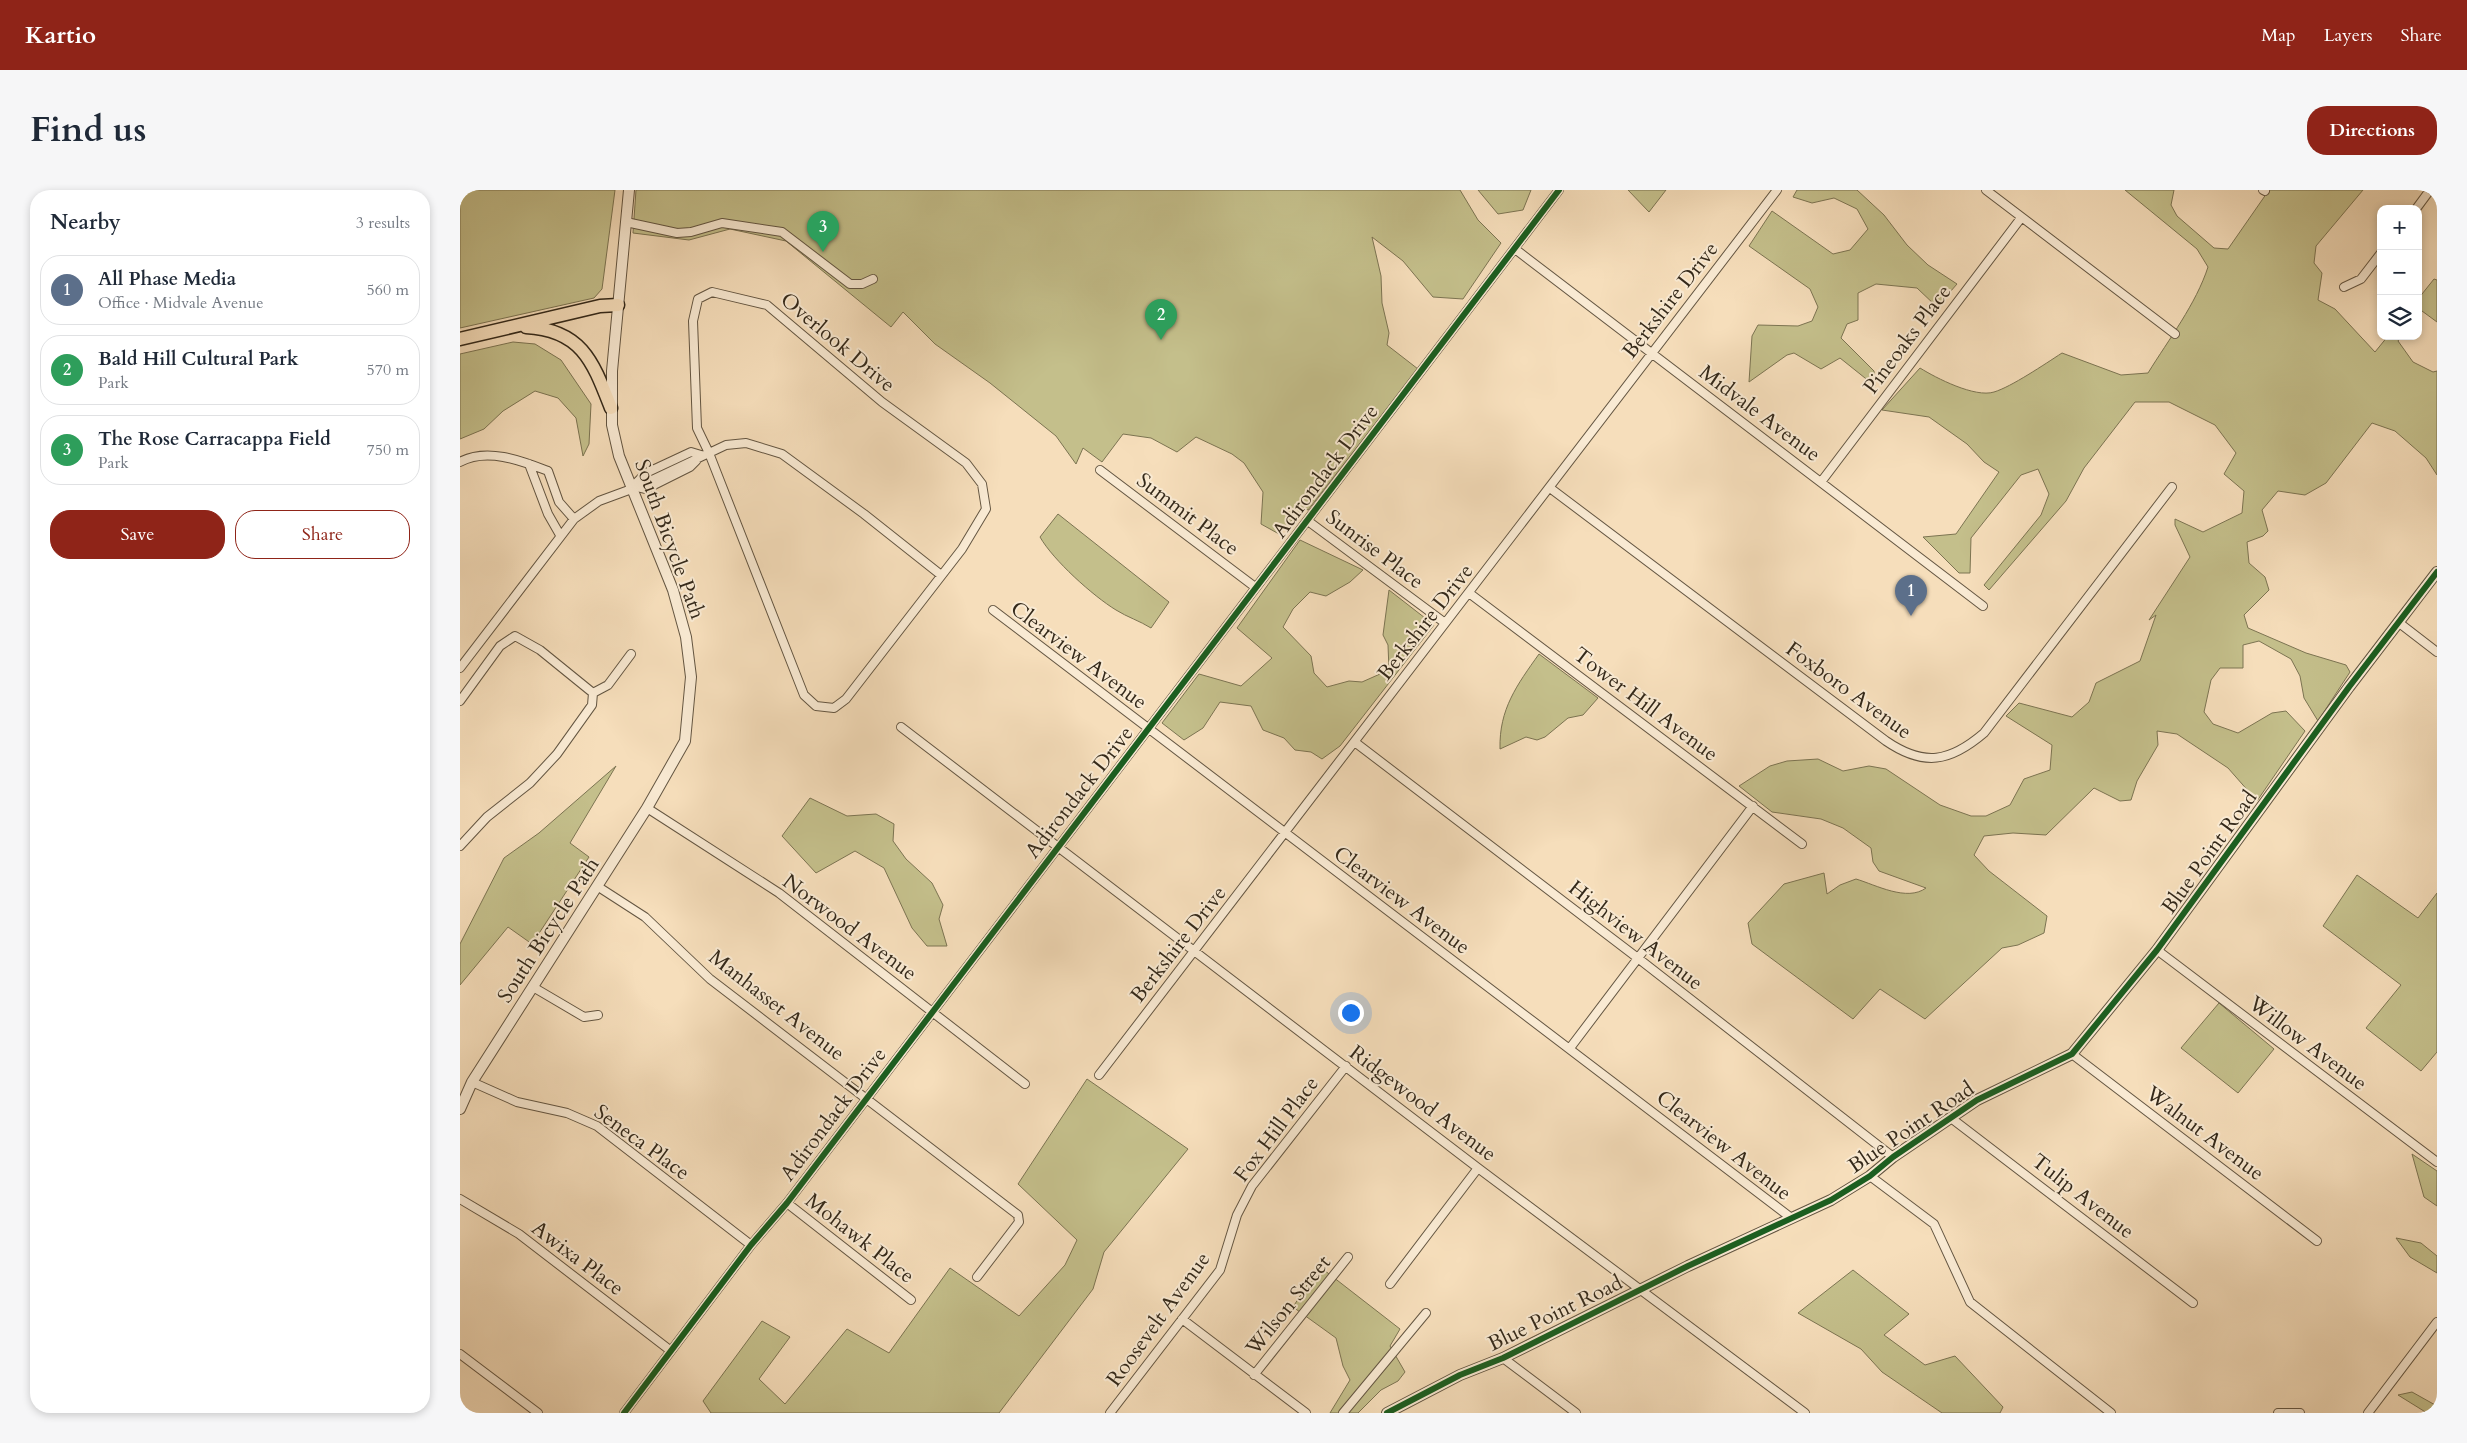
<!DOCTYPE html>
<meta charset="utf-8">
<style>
:root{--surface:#fff;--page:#f6f6f7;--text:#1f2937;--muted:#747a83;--line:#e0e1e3;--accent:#8f2418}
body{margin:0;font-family:Cardo,serif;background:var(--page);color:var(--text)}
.controls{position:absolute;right:15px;top:15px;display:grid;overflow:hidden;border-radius:10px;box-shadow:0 2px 8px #0003}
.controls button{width:45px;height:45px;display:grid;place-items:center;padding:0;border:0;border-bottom:1px solid var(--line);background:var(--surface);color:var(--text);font:25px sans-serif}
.you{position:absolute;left:890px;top:822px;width:18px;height:18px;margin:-12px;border:4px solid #fff;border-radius:50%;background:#1a73e8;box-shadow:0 0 0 8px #1a73e833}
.badge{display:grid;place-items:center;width:32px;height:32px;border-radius:50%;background:var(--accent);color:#fff;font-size:16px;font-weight:700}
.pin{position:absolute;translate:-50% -41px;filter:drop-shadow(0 1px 2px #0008)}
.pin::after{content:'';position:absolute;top:26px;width:18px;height:15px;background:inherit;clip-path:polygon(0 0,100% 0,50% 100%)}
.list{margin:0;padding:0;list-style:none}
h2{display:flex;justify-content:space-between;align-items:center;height:65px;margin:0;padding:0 20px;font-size:21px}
h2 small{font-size:16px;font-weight:400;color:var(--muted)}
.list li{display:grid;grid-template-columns:32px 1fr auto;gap:15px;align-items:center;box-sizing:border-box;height:70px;margin:0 10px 10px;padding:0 10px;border:1px solid var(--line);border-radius:20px}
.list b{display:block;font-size:19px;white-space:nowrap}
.list p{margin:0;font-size:16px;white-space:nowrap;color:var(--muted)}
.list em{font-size:16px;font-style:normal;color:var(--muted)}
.actions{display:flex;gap:10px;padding:15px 20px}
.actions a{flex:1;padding:11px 0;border:1px solid var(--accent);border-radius:20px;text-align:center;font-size:18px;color:var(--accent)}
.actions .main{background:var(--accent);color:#fff}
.icon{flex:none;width:28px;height:28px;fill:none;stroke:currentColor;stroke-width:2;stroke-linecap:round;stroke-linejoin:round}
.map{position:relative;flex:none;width:1977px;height:1223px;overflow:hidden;border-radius:20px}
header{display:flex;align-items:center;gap:30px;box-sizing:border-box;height:70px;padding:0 25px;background:var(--accent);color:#fff}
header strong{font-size:24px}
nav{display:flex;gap:28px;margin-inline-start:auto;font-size:18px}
.intro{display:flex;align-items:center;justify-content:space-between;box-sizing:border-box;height:120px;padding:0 30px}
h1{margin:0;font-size:35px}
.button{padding:12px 22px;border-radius:20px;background:var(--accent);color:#fff;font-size:18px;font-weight:700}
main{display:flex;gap:30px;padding:0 30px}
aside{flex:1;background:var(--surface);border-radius:20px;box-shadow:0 2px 8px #0003}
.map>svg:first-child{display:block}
.green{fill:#c4bf8b;stroke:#7c7452}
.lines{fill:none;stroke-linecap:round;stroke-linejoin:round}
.minor-casing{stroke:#645642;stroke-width:10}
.tertiary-casing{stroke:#645642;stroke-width:12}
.trunk-casing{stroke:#34291a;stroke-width:15}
.minor{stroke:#f9ead3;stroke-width:8}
.tertiary{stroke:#f9ead3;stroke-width:10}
.trunk{stroke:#f6debb;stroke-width:12}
.cycleway-casing{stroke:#f9ead3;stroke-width:9}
.cycleway{stroke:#1b5e20;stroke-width:6}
.labels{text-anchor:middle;stroke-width:4;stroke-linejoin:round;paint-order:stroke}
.street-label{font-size:21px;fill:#34291a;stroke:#f9ead3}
</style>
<header>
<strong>Kartio</strong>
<nav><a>Map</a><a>Layers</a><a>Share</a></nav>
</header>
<div class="intro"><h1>Find us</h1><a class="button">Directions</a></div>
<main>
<aside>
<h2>Nearby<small>3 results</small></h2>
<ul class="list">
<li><span class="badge" style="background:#5c6f8a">1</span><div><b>All Phase Media</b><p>Office · Midvale Avenue</p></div><em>560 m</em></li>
<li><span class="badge" style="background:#2e9e5b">2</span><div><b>Bald Hill Cultural Park</b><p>Park</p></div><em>570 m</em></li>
<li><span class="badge" style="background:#2e9e5b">3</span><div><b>The Rose Carracappa Field</b><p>Park</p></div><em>750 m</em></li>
</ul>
<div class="actions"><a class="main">Save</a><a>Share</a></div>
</aside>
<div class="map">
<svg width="1977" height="1223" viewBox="0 0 1977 1223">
<rect width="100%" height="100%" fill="#f6debb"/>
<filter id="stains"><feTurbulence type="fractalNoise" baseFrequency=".004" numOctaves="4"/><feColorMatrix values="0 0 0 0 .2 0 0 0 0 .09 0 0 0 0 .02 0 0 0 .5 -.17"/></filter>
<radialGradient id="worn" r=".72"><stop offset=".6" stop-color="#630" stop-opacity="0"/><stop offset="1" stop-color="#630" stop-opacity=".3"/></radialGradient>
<!-- green -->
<path class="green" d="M0 0H155L142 99 134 108 0 138Z
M176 0H1000L1018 30 1041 53 1003 109 973 107 943 71 912 47 921 86 922 113 929 143 927 155 958 179 848 320 843 318 819 344 801 334 803 302 784 273 772 264 736 247 717 262 691 248 663 244 642 272 623 258 616 274 596 246 530 193 475 154 443 122 431 137 326 51 270 39 229 50 173 43Z
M1018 0H1071L1063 20 1038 24Z
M1168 0H1206L1189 22Z
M1337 0H1397L1424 25 1447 55 1468 75 1497 94 1477 117 1457 98 1416 94 1398 103V130L1387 134 1381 148 1414 181 1415 196 1380 168 1361 179 1334 163 1327 165 1289 192 1292 146 1298 135 1338 136 1352 131 1358 117 1350 99 1289 56 1312 21 1373 64 1390 60 1408 39 1397 19 1374 8 1352 13 1333 7Z
M1665 0H1714L1711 15 1717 26 1754 58 1768 59 1809 0H1903L1856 56 1854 73 1862 83 1858 110 1875 119 1915 162 1928 146H1941L1938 151 1953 172 1973 182 1977 181V285L1966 268 1935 241 1912 233 1866 293 1845 305 1818 301 1802 320 1808 341 1803 346 1787 352 1789 373 1805 387 1809 400 1784 425 1788 438 1846 463 1886 475 1890 482 1858 531 1844 508 1840 486 1831 469 1799 451 1783 455V478H1760L1751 490 1744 522 1753 534 1778 543 1812 523 1826 521 1845 541 1797 611 1768 578 1717 544 1697 541 1698 555 1677 591 1671 610 1660 611 1634 598 1586 645 1553 643 1524 646 1514 665 1529 681 1587 726 1584 743 1558 755 1542 758 1465 829 1420 799 1393 829 1292 754 1288 733 1324 694 1364 683 1367 704 1380 695 1396 689C1416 695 1447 712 1466 698L1419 681 1413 672 1411 658 1383 638 1361 629 1312 622 1279 596 1310 576 1327 571 1358 569 1383 581 1409 576 1426 579 1480 615 1511 626H1526L1550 615 1564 589 1590 580 1592 555 1546 526 1559 513 1612 527 1629 512 1636 493 1680 471 1696 425 1689 430 1730 367 1715 335V329L1743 342 1782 323 1784 301 1764 284 1776 263 1755 235 1709 212H1675L1624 278 1606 311 1529 400 1524 395 1581 325 1589 304 1578 279 1561 285 1511 348 1510 383H1499L1463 347 1496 344 1539 282 1524 272 1507 254 1469 227 1422 220 1460 178C1476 188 1515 208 1534 202 1551 197 1585 174 1602 163L1661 185 1688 183C1709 149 1736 114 1748 77L1737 59Z
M1974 89 1977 90V132L1962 121 1958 125V109Z
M53 152 75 154 101 170 131 214 129 254 123 266 116 228 98 208 75 201 43 221 24 239 0 249V164Z
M598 324 709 412 691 438C680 431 667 427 656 420 633 406 593 370 580 347Z
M840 350 903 380 890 392 866 406 850 402 833 419 823 437 851 466 854 483 867 497 889 491 902 492 929 480 928 455 923 445 929 400 974 435 880 556 862 569 851 562 835 560 824 548 803 540 791 516 760 512 743 538 724 550 702 533 739 484 781 496 812 468 777 438Z
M1079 464 1138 508 1123 525 1108 528 1085 547 1077 550 1066 547 1040 559C1039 519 1057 495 1079 464Z
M156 576 110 653 129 667 72 754 48 737 0 795V754L44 668 79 643Z
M350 608 387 626 416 624 434 634 433 651 446 669 472 693 483 715 479 729 487 756H467L452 738 424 678 395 661 356 683 322 646Z
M1897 685 1958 728 1977 703V862L1961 881 1906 838 1941 795 1863 736Z
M1759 813 1814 859 1778 903 1721 858Z
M627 889 728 959 644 1062 633 1099 539 1223H251L243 1211 302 1131 330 1147 299 1189 325 1214 387 1139 429 1163 490 1078 559 1126 605 1075 617 1050 558 994Z
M1952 964 1977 981V1016L1964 1007Z
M1936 1048 1961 1053 1977 1066V1083L1950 1067Z
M864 1080 940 1139 930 1156 945 1182 938 1191 921 1200 898 1223H870L890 1190 883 1176 876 1148 833 1117 847 1095Z
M1393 1080 1449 1124 1424 1145 1465 1175 1495 1166 1543 1217 1540 1223H1482L1422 1182 1401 1159 1338 1123Z
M1952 1202 1977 1216V1223H1967L1938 1205Z"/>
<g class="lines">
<defs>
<path id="minor" d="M1526 0 1715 144
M1803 0 1805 1
M1956 19 1970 0
M166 32 217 43 231 42 262 33 322 42 390 94H402L413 89
M1055 59 1523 416
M1884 97 1901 89 1921 63
M252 102 307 115 422 212 506 273 522 294 526 319 502 359 386 509 374 518 356 516 344 505 249 263 237 238 233 131 238 109Z
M0 272C27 257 62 271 88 281L99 312 114 329
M69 274 88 324 100 345
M640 280 795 397
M1361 292 1561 28
M172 297 186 283 231 262 241 265
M177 297 186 299 230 277 236 271
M1090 298 1426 551C1464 577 1490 572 1524 543L1712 297
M848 331 985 433
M1009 403 1342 654
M533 420 1330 1027
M1938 432 1977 462
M0 478 114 329 139 311 177 297 266 255 286 253 322 264 404 324 481 385
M133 503 148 495 171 464
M0 511 40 456 55 446 80 460 133 503 132 515 97 564 70 593 27 627 0 656
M441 537 1018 978 1345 1223
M896 553 1179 769 1433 967
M187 618 319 703 565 894
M137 696 185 727 250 789 558 1025 559 1032 517 1087
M1697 760 1977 972
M73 797 124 827 138 825
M1110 858 1293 616
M1612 864 1857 1051
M639 885 1317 0
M12 892 57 912 107 923 137 936 291 1055
M1491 928 1733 1113
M1410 986 1474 1034 1510 1112 1651 1223
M0 1009 59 1044 211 1161
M327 1013 451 1110
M930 1094 1018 978
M722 1129 846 1223
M0 1164 78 1223
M1043 1168 1116 1223
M794 1185 888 1067
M164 1223 291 1055 327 1013 1099 0
M650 1223 760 1080 777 1025 792 996 886 876
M883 1223 966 1123
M1818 1223H1840
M1908 1223 1977 1132"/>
<path id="tertiary" d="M0 919 12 892 187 618 225 551 231 487 226 447 213 400 159 266 152 235V181L169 0
M927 1223 1000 1185 1043 1168 1228 1076 1371 1010 1410 986 1433 967 1517 910 1612 864 1697 760 1889 497 1977 382"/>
<path id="trunk" d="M66 137C122 140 133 172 151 218
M0 149 140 116 158 115"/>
</defs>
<!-- minor casing -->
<use href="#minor" class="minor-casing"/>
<!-- tertiary casing -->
<use href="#tertiary" class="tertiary-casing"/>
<!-- trunk casing -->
<use href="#trunk" class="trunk-casing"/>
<!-- minor -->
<use href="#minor" class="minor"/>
<!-- tertiary -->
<use href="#tertiary" class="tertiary"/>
<!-- trunk -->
<use href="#trunk" class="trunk"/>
<defs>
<path id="cycleway" d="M164 1223 291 1055 327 1013 1099 0
M927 1223 1000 1185 1043 1168 1228 1076 1371 1010 1410 986 1433 967 1517 910 1612 864 1697 760 1889 497 1977 382"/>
</defs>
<!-- cycleway casing -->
<use href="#cycleway" class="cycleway-casing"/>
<!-- cycleway -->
<use href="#cycleway" class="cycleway"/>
</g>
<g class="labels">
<!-- street labels -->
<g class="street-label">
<text transform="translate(1210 110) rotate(-52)" y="7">Berkshire Drive</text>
<text transform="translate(1447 149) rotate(-53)" y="7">Pineoaks Place</text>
<text transform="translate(378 152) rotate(40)" y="7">Overlook Drive</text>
<text transform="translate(1300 223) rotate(37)" y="7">Midvale Avenue</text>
<text transform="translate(865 281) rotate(-53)" y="7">Adirondack Drive</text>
<text transform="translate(728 324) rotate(37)" y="7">Summit Place</text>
<text transform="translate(210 349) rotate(70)" y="7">South Bicycle Path</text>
<text transform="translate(915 359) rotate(37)" y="7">Sunrise Place</text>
<text transform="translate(965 432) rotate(-52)" y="7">Berkshire Drive</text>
<text transform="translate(619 465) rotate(37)" y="7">Clearview Avenue</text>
<text transform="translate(1389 500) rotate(36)" y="7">Foxboro Avenue</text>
<text transform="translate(1186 514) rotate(37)" y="7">Tower Hill Avenue</text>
<text transform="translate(619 602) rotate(-52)" y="7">Adirondack Drive</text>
<text transform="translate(1749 662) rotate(-54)" y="7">Blue Point Road</text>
<text transform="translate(942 710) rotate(37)" y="7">Clearview Avenue</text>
<text transform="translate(390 737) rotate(37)" y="7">Norwood Avenue</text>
<text transform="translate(88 740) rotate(-57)" y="7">South Bicycle Path</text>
<text transform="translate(1176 745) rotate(38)" y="7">Highview Avenue</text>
<text transform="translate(718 754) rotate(-52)" y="7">Berkshire Drive</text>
<text transform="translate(317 815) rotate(38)" y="7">Manhasset Avenue</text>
<text transform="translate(1848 853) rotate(37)" y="7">Willow Avenue</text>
<text transform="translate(963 913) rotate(37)" y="7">Ridgewood Avenue</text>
<text transform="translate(373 924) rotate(-53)" y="7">Adirondack Drive</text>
<text transform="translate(1451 937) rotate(-34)" y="7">Blue Point Road</text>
<text transform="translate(816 939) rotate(-53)" y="7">Fox Hill Place</text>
<text transform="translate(1745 943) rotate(37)" y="7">Walnut Avenue</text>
<text transform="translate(182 952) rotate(36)" y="7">Seneca Place</text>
<text transform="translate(1264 955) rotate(38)" y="7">Clearview Avenue</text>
<text transform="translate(1623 1006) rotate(38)" y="7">Tulip Avenue</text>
<text transform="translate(400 1048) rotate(38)" y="7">Mohawk Place</text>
<text transform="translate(118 1068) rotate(37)" y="7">Awixa Place</text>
<text transform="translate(828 1115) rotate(-51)" y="7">Wilson Street</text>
<text transform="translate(1095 1123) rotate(-26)" y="7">Blue Point Road</text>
<text transform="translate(698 1129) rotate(-54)" y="7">Roosevelt Avenue</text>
</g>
</g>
<rect width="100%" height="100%" filter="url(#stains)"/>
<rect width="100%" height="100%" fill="url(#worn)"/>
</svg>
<div class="controls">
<button>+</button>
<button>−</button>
<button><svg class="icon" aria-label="layers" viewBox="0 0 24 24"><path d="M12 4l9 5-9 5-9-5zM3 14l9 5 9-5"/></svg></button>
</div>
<div class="you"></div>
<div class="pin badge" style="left:1451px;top:426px;background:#5c6f8a">1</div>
<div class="pin badge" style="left:701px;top:150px;background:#2e9e5b">2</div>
<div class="pin badge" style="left:363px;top:62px;background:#2e9e5b">3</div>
</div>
</main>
